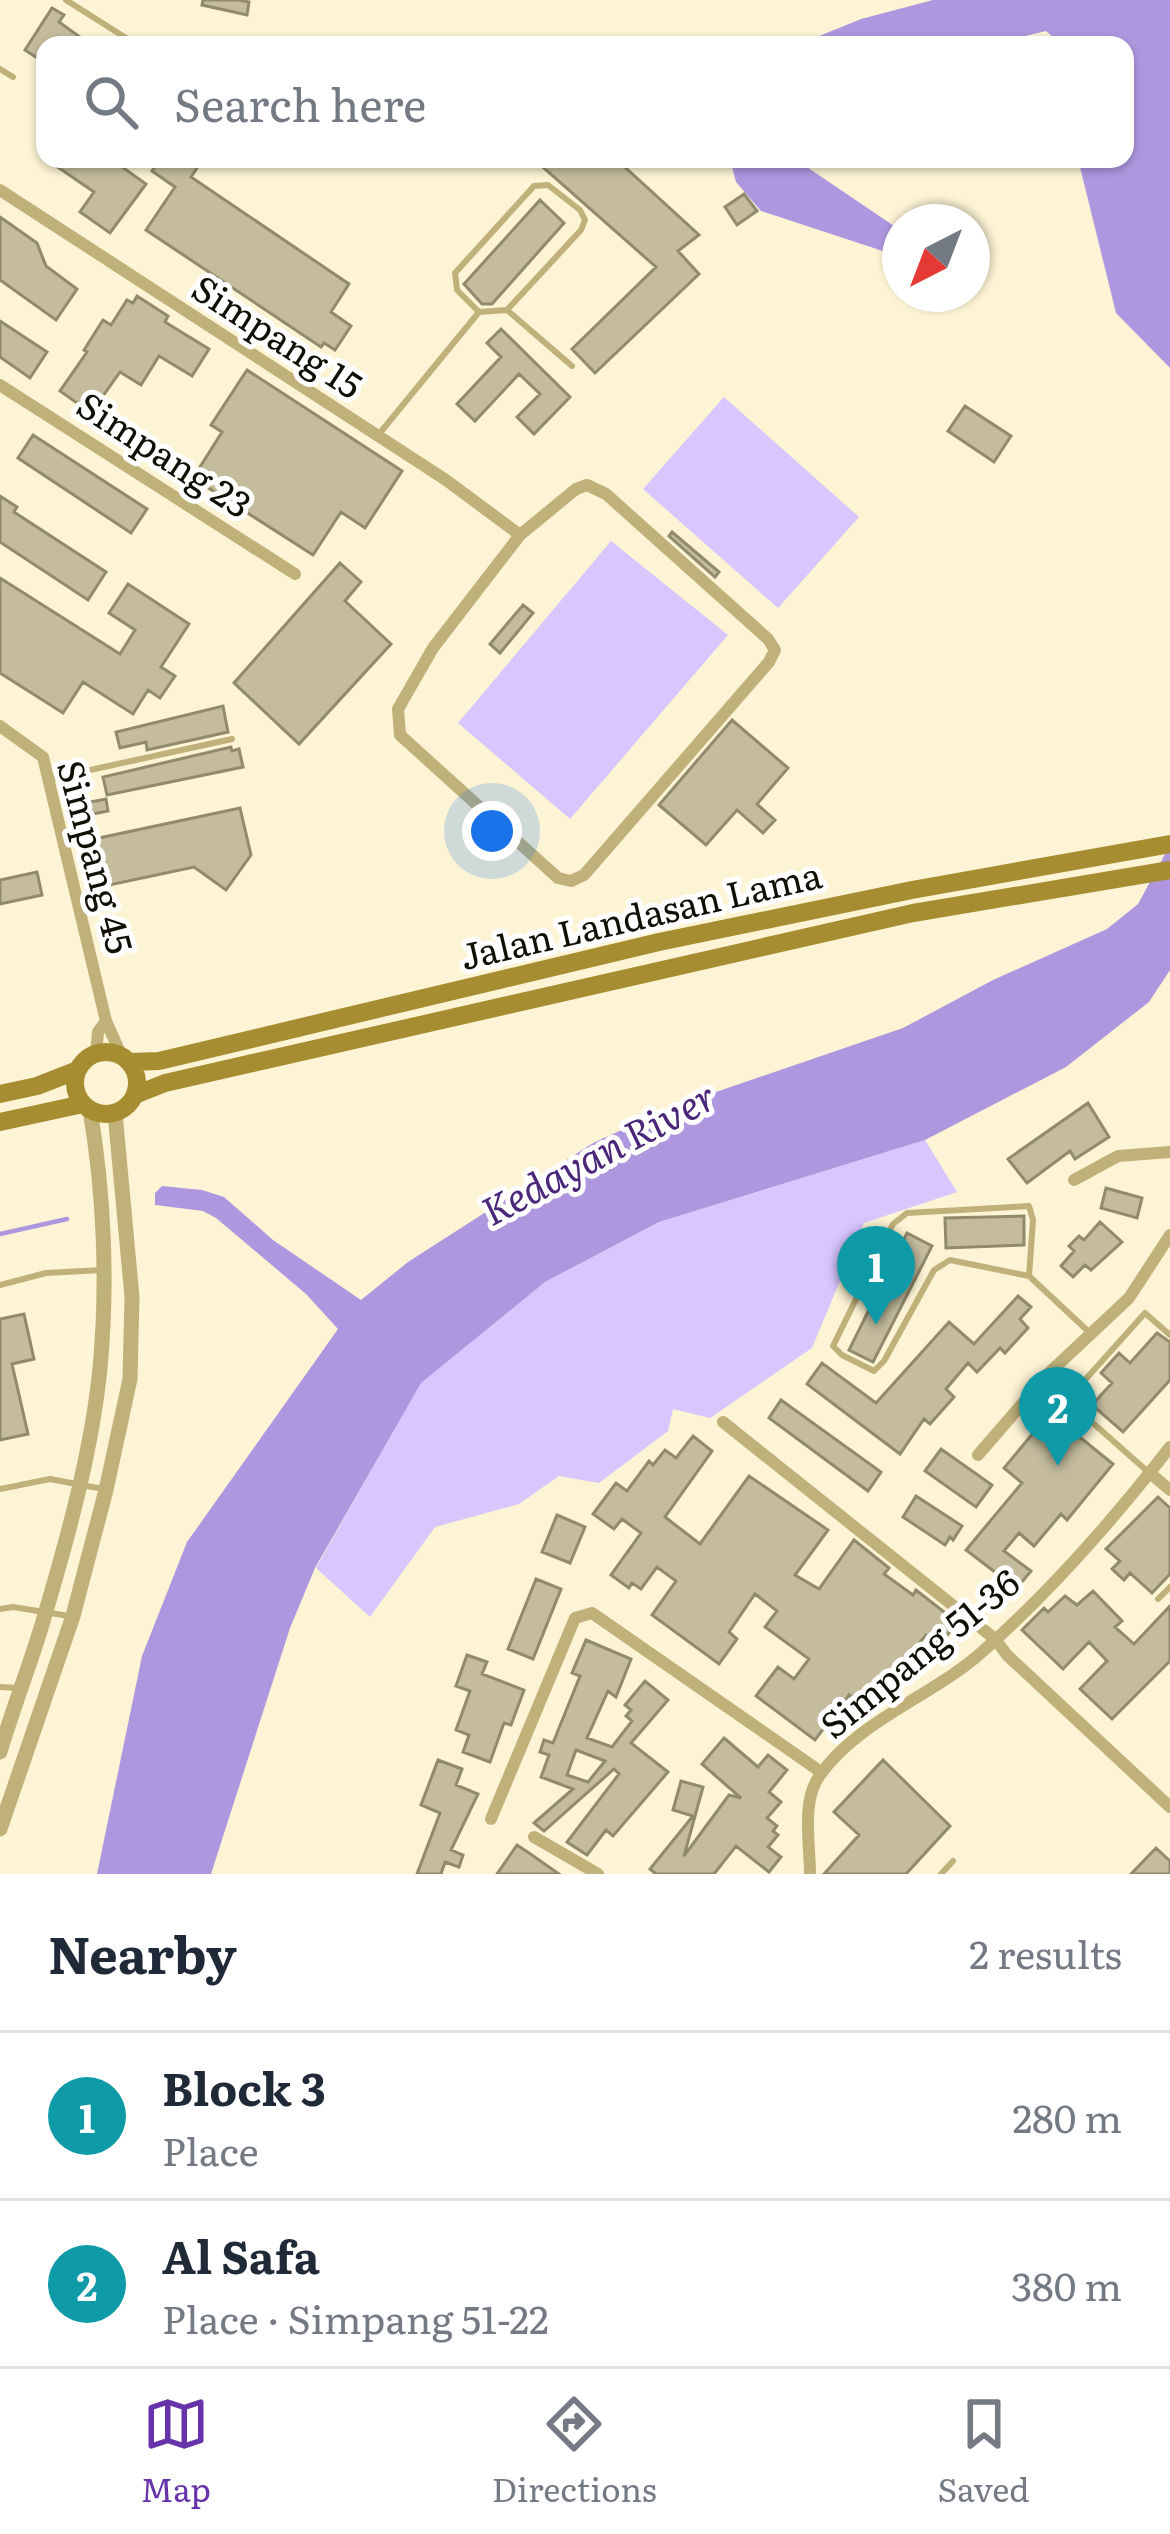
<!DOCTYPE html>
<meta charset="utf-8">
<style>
:root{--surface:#fff;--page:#f2f2f3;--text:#1f2937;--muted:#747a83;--line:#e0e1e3;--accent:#6733aa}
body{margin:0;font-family:Literata,serif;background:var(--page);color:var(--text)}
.compass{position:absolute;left:882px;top:204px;width:108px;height:108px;border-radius:50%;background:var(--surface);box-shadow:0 3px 9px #0004;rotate:222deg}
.you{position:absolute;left:492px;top:831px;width:42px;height:42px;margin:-30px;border:9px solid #fff;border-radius:50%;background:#1a73e8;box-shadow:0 0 0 18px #1a73e833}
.badge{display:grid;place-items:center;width:78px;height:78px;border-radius:50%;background:var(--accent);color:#fff;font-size:39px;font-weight:700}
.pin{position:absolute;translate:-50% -99px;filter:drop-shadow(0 3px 6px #0008)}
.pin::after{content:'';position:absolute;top:63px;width:42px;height:36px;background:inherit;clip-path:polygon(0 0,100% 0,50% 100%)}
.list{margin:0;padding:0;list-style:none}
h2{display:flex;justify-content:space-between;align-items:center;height:156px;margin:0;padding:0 48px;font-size:51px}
h2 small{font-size:39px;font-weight:400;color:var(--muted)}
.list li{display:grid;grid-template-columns:78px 1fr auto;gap:36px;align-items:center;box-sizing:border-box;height:168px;padding:0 48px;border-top:3px solid var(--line)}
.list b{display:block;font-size:45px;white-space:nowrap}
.list p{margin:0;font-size:39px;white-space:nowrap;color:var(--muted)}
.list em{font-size:39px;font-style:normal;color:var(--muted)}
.icon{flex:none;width:66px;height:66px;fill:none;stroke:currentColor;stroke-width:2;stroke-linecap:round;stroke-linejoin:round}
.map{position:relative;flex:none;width:1170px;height:1874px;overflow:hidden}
.search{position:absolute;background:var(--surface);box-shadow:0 3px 9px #0004;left:36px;right:36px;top:36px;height:132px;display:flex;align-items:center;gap:30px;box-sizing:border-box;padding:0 42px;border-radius:24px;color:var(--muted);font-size:45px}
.sheet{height:492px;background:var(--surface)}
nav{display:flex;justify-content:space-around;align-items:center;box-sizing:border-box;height:168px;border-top:3px solid var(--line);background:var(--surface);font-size:33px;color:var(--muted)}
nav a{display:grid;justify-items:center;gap:6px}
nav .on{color:var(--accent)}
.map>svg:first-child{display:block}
.green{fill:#d8c6ff}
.water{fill:#af97df}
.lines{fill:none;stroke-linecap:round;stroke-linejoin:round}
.stream{stroke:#af97df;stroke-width:4.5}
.building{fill:#c5bc9e;stroke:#928a6d;stroke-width:3;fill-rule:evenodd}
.service{stroke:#c0b079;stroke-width:6}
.minor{stroke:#c0b079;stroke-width:12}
.tertiary{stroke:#c0b079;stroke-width:15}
.secondary{stroke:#a68d32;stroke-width:18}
.labels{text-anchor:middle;stroke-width:10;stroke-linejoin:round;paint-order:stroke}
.street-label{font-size:36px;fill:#110e05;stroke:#fff}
.water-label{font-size:39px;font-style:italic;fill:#4a277a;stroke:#fff}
</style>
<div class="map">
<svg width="1170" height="1874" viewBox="0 0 1170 1874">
<rect width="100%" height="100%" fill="#fdf4d5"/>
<!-- green -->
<path class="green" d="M724 397 859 517 778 608 643 489Z
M611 541 728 635 570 819 458 723Z
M925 1140 957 1192 864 1223 812 1348 710 1418 673 1409 668 1431 599 1483 559 1476 519 1504 435 1527 370 1617 316 1568 420 1383 545 1282 659 1222Z"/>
<!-- water -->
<path class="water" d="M933 0H1170V368L1116 313 1078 159H1125V45H1062L1046 31 988 45H797L861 19Z
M730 159H795L900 230 898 256 761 211 736 182Z
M1170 845V970L1149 1002 1066 1067 925 1140 659 1222 545 1282 421 1383 315 1568 290 1628 211 1874H97L142 1656 187 1542 338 1329 306 1294 216 1218 203 1211 155 1205V1193L162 1186 202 1190 224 1197 273 1240 361 1300 408 1262 593 1143 672 1107 903 1028 993 980 1107 929 1138 904Z"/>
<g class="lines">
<!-- stream -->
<path class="stream" d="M0 1234 67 1219"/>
</g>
<!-- building -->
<path class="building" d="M203 0H239L249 2 247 15 202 5Z
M52 8 64 15 59 22 91 45H45V63L25 50Z
M46 159H111L146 184 110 233 80 212 94 192Z
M160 159H203L191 177 349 284 331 312 351 326 335 350 324 343 321 347 146 230 175 187 152 171Z
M552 159H616L699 235 678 251 699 274 595 373 572 349 656 267 544 168Z
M744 194 757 211 737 225 725 207Z
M540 200 564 223 492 304H482L464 284Z
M0 217 37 243 46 266 77 289 56 320 0 280Z
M137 296 168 316 165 322 209 349 192 376 159 356 141 385 120 372 91 413 60 391 87 352 84 350 103 320 111 325 127 300 133 303Z
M0 321 47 352 30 378 0 357Z
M501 329 570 397 534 434 517 417 540 394 519 374 475 421 457 404 501 357 487 343Z
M247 370 402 471 365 528 341 512 313 555 193 478 222 432 211 425Z
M965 406 1011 436 994 462 948 431Z
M33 435 147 509 131 533 18 458Z
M0 496 17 507 14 512 106 572 88 600 0 542Z
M672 532 719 572 715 577 669 536Z
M340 563 361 582 345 601 391 644 299 744 234 683Z
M0 578 120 654 135 630 109 613 128 584 189 624 161 667 175 676 160 698 148 690 133 714 83 682 63 713 0 673Z
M523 605 533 613 500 653 490 644Z
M223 706 228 732 147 750 146 742 120 748 116 732Z
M732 720 788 768 757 804 775 820 763 833 737 810 706 845 659 805Z
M231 747 232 751 239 749 243 767 107 795 103 777Z
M106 799 108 811 72 818 70 806Z
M240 808 251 855 226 890 194 867 95 888 85 841Z
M37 872 42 895 0 904V880Z
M1088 1103 1109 1137 1075 1159 1070 1151 1027 1183 1008 1159Z
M1106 1188 1142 1198 1137 1218 1101 1208Z
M1024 1216V1245L946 1248 945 1218Z
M1100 1222 1122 1242 1091 1270 1085 1265 1073 1277 1061 1266 1074 1251 1069 1246 1079 1236 1084 1240Z
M907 1233 932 1246 873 1362 849 1350Z
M1018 1296 1031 1307 1020 1319 1028 1328 1005 1353 1000 1348 977 1372 968 1363 946 1389 954 1397 930 1424 924 1419 900 1454 807 1384 822 1363 876 1403 949 1322 974 1344Z
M24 1314 34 1359 12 1364 28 1434 0 1440V1319Z
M1157 1333 1170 1342V1380L1123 1432 1092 1405 1112 1383 1101 1373 1119 1353 1130 1363Z
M781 1400 881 1472 868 1491 769 1418Z
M1050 1413 1113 1464 1067 1520 1061 1514 1034 1546 1019 1533 1004 1551 1031 1571 1021 1583 1004 1571 1000 1576 966 1550 1022 1483 1004 1468Z
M693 1436 712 1451 665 1517 700 1544 749 1476 828 1530 795 1575 819 1589 854 1540 889 1568 884 1574 913 1595 916 1590 957 1622 940 1645 926 1635 865 1708 849 1695 815 1740 756 1696 778 1667 794 1679 809 1659 765 1627 777 1611 755 1594 729 1632 737 1639 719 1664 652 1615 676 1581 657 1567 641 1589 632 1583 629 1588 611 1575 641 1533 622 1519 614 1529 593 1514 616 1483 627 1491 649 1461 653 1465 665 1450 676 1458Z
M941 1449 992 1485 976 1507 925 1471Z
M916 1496 962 1526 953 1540 950 1537 945 1545 903 1517Z
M1158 1497 1170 1508V1574L1152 1593 1130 1573 1124 1580 1112 1569 1120 1561 1106 1549Z
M557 1515 585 1527 570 1563 542 1552Z
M536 1579 561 1589 533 1659 508 1649Z
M1093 1591 1122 1621 1115 1627 1134 1644 1170 1606V1661L1112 1719 1080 1689 1107 1661 1089 1642 1063 1669 1022 1630 1044 1608 1048 1612 1065 1596 1077 1605Z
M586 1640 631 1659 616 1697 608 1691 587 1738 612 1747 632 1721 626 1716 631 1710 625 1705 645 1681 668 1700 631 1743 668 1772 613 1836 606 1830 587 1855 567 1842 619 1774 614 1769 544 1831 534 1823 573 1789 541 1777 549 1755 540 1752 544 1740 553 1743 580 1676 572 1673ZM576 1750 605 1761 588 1782 567 1775Z
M467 1655 487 1662 482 1674 524 1690 511 1725 504 1723 490 1762 463 1752 469 1735 456 1730 470 1691 456 1686Z
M724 1738 758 1767 768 1755 787 1770 769 1792 781 1802 767 1818 777 1826 773 1831 778 1835 768 1847 781 1857 769 1872 736 1846 714 1874H656L650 1869 693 1816 673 1810 681 1781 703 1787 684 1856 729 1795 741 1798 702 1764Z
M438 1760 462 1769 456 1785 478 1794 451 1850 463 1855 459 1867 445 1862 441 1874H417L440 1813 421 1805Z
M883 1760 950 1826 906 1874H824L859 1835 834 1812Z
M517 1845 529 1853 559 1874H497Z
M1156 1848 1170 1861V1874H1131Z"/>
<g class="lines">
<!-- service -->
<path class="service" d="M66 0 126 38
M0 69 13 77
M479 312 457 290 455 273 534 186 548 185 580 210 585 220 581 230 507 310
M379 434 479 312 507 310 572 366
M49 779 232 739
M1029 1206 1033 1220 1029 1276 950 1260 934 1270 884 1361 874 1371 842 1355 833 1346 893 1224 907 1213Z
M1029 1276 1089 1332
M0 1285 46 1273 102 1270
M1147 1471 1067 1400 1145 1313 1170 1335
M0 1489 50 1479 103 1489
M1158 1599 1170 1587
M0 1609 13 1607 69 1616
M0 1687 19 1688
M941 1874 953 1861"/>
<!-- minor -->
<path class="minor" d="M0 190 446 480 520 535
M0 385 295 574
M587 485 606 494 768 639 775 650 769 662 584 875 571 881 558 878 400 735 398 709 433 648 520 535 576 489Z
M0 726 43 757 106 1021 122 1057
M96 1054 98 1032 106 1021
M1074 1180 1118 1156 1170 1152
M723 1422 995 1639 1007 1655 1170 1807
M978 1455 1048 1374 1129 1298 1170 1235
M1150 1473 1170 1490
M491 1819 575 1618 592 1613 821 1772
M534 1837 598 1874
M810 1874C810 1843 801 1801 820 1775 859 1720 933 1696 982 1652 1051 1591 1114 1519 1170 1447"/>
<!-- tertiary -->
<path class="tertiary" d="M0 1752C14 1704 33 1658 46 1611 69 1533 92 1449 100 1368 108 1284 104 1192 90 1110
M0 1829 73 1616 106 1490 130 1379 132 1297 115 1113"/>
<!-- secondary -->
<path class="secondary" d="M75 1083a31 31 0 1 1 62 0a31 31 0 1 1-62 0Z
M129 1062 159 1061 659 942 912 890 1170 844
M0 1094 37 1086 78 1070
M135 1095 165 1083 913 913 1170 870
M0 1122 83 1104"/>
</g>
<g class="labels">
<!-- street labels -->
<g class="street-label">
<text transform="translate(277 337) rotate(33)" y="13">Simpang 15</text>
<text transform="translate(164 455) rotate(33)" y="13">Simpang 23</text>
<text transform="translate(95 857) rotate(75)" y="13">Simpang 45</text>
<text transform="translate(641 916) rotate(-13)" y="13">Jalan Landasan Lama</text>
<text transform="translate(920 1654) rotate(-39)" y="13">Simpang 51-36</text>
</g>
<!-- water labels -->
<g class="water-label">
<text transform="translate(599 1154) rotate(-28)" y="14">Kedayan River</text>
</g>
</g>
</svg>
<svg class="compass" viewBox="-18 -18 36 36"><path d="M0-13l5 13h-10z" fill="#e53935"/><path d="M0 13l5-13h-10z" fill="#747a83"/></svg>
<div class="you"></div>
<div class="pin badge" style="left:876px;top:1325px;background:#0f9aa8">1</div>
<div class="pin badge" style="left:1058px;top:1466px;background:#0f9aa8">2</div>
<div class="search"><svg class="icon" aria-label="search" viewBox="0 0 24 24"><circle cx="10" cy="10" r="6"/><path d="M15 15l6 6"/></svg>Search here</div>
</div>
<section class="sheet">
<h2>Nearby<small>2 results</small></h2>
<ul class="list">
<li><span class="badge" style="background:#0f9aa8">1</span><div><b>Block 3</b><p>Place</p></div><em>280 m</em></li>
<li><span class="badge" style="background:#0f9aa8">2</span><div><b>Al Safa</b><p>Place · Simpang 51-22</p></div><em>380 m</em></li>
</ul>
</section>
<nav>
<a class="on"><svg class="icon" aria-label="map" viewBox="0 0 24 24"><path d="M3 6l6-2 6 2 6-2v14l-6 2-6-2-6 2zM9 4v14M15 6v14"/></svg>Map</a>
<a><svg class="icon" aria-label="directions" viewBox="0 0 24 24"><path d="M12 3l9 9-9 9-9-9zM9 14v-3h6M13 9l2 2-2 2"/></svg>Directions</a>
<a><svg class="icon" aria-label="saved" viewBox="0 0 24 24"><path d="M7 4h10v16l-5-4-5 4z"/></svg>Saved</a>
</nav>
